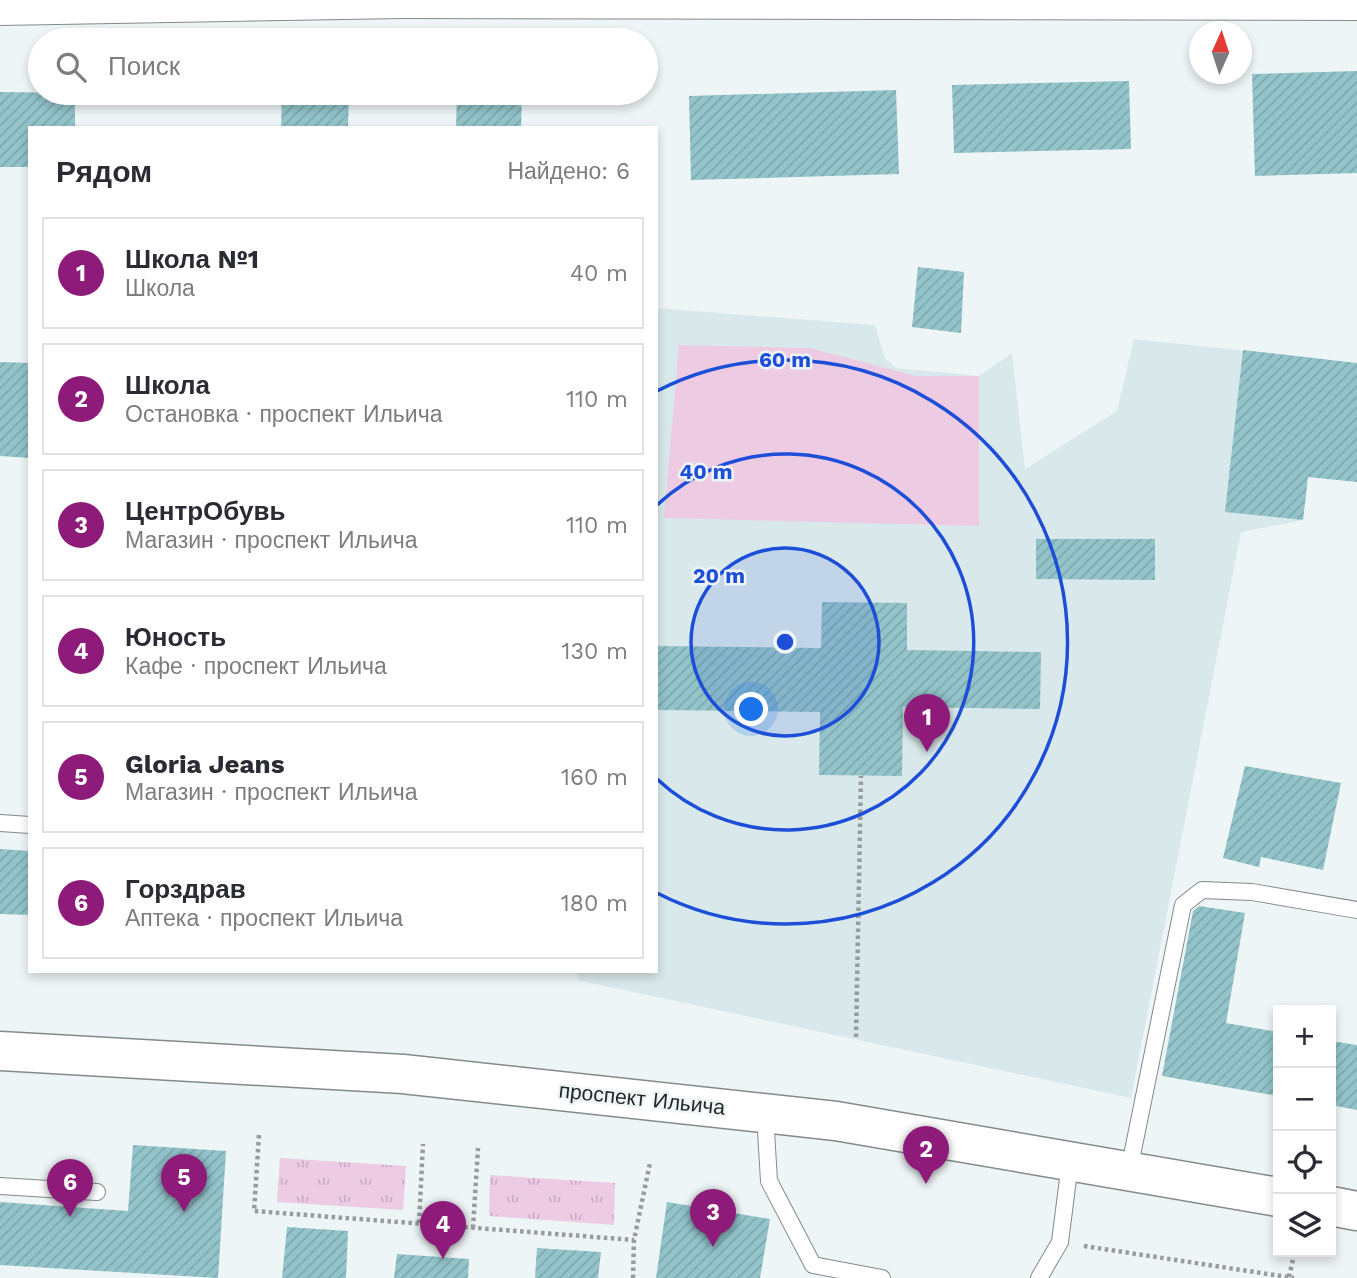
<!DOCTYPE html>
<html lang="ru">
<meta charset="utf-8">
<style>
:root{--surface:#fff;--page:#f2f2f3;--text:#2b2b33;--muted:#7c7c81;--line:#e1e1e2;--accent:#8e1a7a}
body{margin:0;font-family:"Work Sans",sans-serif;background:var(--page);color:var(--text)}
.controls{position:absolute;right:21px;bottom:21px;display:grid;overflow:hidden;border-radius:0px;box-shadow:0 4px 10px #0003}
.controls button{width:63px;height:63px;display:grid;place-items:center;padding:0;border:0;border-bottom:2px solid var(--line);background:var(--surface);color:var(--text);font:35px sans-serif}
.compass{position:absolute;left:1189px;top:21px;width:63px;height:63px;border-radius:50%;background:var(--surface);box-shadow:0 4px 10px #0003;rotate:3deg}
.you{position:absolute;left:752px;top:710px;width:24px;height:24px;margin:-18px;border:5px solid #fff;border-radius:50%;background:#1a73e8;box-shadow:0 0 0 10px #1a73e833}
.badge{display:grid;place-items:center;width:46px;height:46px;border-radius:50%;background:var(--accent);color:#fff;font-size:23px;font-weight:700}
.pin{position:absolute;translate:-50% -58px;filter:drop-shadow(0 2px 4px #0008)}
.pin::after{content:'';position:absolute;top:37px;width:24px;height:21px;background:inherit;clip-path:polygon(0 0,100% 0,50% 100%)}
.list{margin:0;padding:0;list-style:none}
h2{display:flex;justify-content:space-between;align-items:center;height:91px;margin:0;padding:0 28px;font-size:30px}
h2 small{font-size:23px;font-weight:400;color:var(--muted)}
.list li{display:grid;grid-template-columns:46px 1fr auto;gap:21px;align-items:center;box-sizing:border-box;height:112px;margin:0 14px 14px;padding:0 14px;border:2px solid var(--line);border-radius:0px}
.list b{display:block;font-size:26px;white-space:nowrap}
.list p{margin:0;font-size:23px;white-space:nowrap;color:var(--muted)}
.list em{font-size:23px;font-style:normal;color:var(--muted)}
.icon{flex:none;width:38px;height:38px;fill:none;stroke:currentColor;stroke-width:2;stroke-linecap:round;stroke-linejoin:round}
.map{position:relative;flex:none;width:1357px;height:1278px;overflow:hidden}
.search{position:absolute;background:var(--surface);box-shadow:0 4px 10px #0003;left:28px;top:28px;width:630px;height:77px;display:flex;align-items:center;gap:18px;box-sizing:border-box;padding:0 24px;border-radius:38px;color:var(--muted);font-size:26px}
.panel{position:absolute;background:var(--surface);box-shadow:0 4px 10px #0003;left:28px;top:126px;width:630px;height:847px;border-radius:0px}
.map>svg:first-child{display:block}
.built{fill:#d9e9eb}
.grass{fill:url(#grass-tufts)}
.garden{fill:#eccbe3}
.building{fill:url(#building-hatch)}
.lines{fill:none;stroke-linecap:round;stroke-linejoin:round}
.lane-casing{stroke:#848a8b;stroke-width:18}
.street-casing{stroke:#848a8b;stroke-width:32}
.secondary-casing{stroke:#848a8b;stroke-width:41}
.path{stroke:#979c9d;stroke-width:4.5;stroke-dasharray:3.5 3.5;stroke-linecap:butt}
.lane{stroke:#fff;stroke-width:16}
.street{stroke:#fff;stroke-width:30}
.secondary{stroke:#fff;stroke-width:38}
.ring{fill:none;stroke:#1d4ed8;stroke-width:3.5}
.labels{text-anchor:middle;stroke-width:5;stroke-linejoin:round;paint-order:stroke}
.street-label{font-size:21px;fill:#242727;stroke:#eef5f6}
.centre{fill:#1d4ed8;stroke:#eef5f6;stroke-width:3.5}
.ring-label{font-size:21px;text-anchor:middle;font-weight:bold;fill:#1d4ed8;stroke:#eef5f6;stroke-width:5;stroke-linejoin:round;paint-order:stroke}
</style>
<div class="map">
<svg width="1357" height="1278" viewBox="0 0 1357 1278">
<defs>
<pattern id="grass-tufts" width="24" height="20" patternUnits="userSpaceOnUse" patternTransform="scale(1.75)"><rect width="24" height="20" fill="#eccbe3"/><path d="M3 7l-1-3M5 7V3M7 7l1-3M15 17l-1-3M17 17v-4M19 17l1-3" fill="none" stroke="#caaec3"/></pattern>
<pattern id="building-hatch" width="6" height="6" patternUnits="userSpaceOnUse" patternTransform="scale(1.75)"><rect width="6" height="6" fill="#92c4ca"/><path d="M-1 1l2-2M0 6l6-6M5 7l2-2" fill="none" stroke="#7ea8ae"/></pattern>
</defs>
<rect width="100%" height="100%" fill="#eef5f6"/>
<!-- built -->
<path class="built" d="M656 308 875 325 885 358 896 368 979 376 1012 353 1025 469 1117 411 1134 339 1321 359 1303 520 1241 532 1131 1098 577 980 578 971H656Z"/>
<!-- grass -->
<path class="grass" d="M280 1158 406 1166 403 1210 277 1202Z
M490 1175 615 1183 614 1225 489 1216Z"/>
<!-- garden -->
<path class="garden" d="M679 345 810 348 916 376H979V526L664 518Z"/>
<!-- building -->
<path class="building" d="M1357 71V173L1255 176 1252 74Z
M1129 81 1131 149 954 153 952 85Z
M896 90 899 174 691 180 689 96Z
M0 92 75 93V128H30V167H0Z
M282 93H349L348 128H281Z
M457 93H522L521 128H456Z
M918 267 964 272 961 333 912 327Z
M1243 350 1357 363V482L1308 477 1303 520 1225 512Z
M0 362 30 363V458L0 456Z
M1036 539H1155V580L1036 579Z
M822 602 907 603V650L1041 652 1040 709 903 707 902 776 819 775 820 712 656 710V646L821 648Z
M1245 766 1341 783 1323 870 1261 857 1259 867 1223 858Z
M0 849 30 851V915L0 914Z
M1199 906 1245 913 1226 1023 1278 1032V1096L1162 1076 1193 911Z
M1331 1041 1357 1045V1110L1331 1105Z
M133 1145 226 1151 218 1278 0 1265V1202L128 1211Z
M667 1202 770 1219 760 1278H656Z
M287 1227 348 1231 346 1278H282Z
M537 1248 601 1252 598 1278H535Z
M397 1254 469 1259 468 1278H394Z"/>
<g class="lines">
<defs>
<path id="lane" d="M0 823 30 825
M765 1114 769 1181 813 1265 882 1278
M1129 1170 1183 905 1202 890 1252 892 1357 910
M0 1186 97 1192
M1039 1278 1060 1242 1070 1163"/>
<path id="street" d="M0 10 402 3 1357 5"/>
<path id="secondary" d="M0 1051 403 1074 836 1121 1278 1197
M1331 1206 1357 1211"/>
</defs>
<!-- lane casing -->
<use href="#lane" class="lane-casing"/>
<!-- street casing -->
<use href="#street" class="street-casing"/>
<!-- secondary casing -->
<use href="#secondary" class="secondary-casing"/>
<!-- path -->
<path class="path" d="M856 1037 861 776
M259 1135 254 1211 634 1240
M419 1223 423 1144
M473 1228 478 1148
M1084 1246 1294 1278
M1289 1277 1294 1255
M633 1278 634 1240 650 1163"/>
<!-- lane -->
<use href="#lane" class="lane"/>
<!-- street -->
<use href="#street" class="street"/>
<!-- secondary -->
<use href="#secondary" class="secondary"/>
</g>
<!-- distance rings -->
<circle cx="785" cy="642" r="94" fill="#1d4ed8" fill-opacity=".12"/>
<g class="ring">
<circle cx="785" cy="642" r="94"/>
<path d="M657 505A188 188 0 1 1 657 779"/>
<path d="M657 391A282 282 0 1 1 657 893"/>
</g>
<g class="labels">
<!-- street labels -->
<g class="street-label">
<text transform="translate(642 1099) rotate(6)" y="7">проспект Ильича</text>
</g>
</g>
<circle cx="785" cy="642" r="10" class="centre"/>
<g class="ring-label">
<text x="785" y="367">60 m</text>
<text x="706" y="479">40 m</text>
<text x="719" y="583">20 m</text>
</g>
</svg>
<div class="controls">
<button>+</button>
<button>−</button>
<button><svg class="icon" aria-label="locate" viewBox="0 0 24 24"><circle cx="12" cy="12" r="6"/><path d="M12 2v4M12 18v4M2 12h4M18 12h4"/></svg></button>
<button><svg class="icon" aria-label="layers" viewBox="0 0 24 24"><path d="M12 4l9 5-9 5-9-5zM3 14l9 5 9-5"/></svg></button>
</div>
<svg class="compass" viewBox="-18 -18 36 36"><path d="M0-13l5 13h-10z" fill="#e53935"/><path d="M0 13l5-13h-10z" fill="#7c7c81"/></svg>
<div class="you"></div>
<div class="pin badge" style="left:927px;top:752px">1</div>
<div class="pin badge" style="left:926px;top:1184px">2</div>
<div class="pin badge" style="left:713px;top:1247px">3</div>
<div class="pin badge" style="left:443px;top:1259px">4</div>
<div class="pin badge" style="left:184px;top:1212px">5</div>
<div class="pin badge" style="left:70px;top:1217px">6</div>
<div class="search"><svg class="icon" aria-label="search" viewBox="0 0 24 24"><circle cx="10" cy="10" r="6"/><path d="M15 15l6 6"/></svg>Поиск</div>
<section class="panel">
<h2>Рядом<small>Найдено: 6</small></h2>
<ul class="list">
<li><span class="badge">1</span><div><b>Школа №1</b><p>Школа</p></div><em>40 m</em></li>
<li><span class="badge">2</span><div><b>Школа</b><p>Остановка · проспект Ильича</p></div><em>110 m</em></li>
<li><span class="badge">3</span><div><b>ЦентрОбувь</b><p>Магазин · проспект Ильича</p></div><em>110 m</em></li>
<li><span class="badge">4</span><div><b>Юность</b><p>Кафе · проспект Ильича</p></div><em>130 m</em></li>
<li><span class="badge">5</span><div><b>Gloria Jeans</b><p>Магазин · проспект Ильича</p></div><em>160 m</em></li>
<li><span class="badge">6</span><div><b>Горздрав</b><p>Аптека · проспект Ильича</p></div><em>180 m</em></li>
</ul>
</section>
</div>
